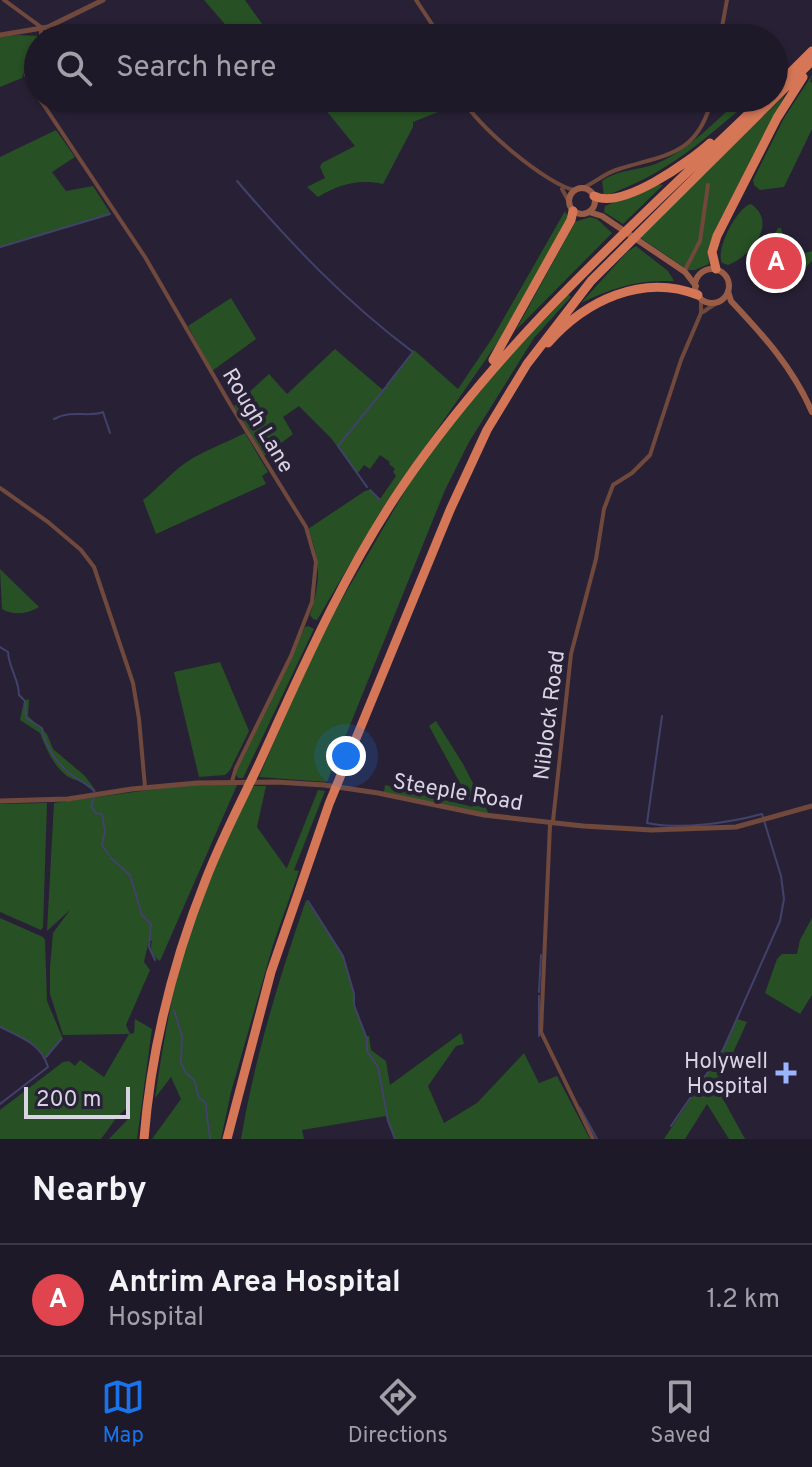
<!DOCTYPE html>
<style>
:root{--surface:#1e1928;--page:#262230;--text:#f1f3f6;--muted:#a1a0a8;--line:#3c3845;--accent:#1a73e8}
body{margin:0;font-family:Overpass,sans-serif;background:var(--page);color:var(--text)}
.scale{position:absolute;left:24px;bottom:20px;width:106px;box-sizing:border-box;padding-left:8px;border:4px solid #d8d4e3;border-top:0;font-size:22px;line-height:28px;white-space:nowrap;color:#d8d4e3;-webkit-text-stroke:6px #282136;paint-order:stroke}
.you{position:absolute;left:346px;top:756px;width:28px;height:28px;margin:-20px;border:6px solid #fff;border-radius:50%;background:#1a73e8;box-shadow:0 0 0 12px #1a73e833}
.badge{display:grid;place-items:center;width:52px;height:52px;border-radius:50%;background:var(--accent);color:#fff;font-size:26px;font-weight:700}
.pin{position:absolute;translate:-50% -50%;border:4px solid #fff;box-shadow:0 2px 8px #0006}
.list{margin:0;padding:0;list-style:none}
h2{display:flex;justify-content:space-between;align-items:center;height:104px;margin:0;padding:0 32px;font-size:34px}
h2 small{font-size:26px;font-weight:400;color:var(--muted)}
.list li{display:grid;grid-template-columns:52px 1fr auto;gap:24px;align-items:center;box-sizing:border-box;height:112px;padding:0 32px;border-top:2px solid var(--line)}
.list b{display:block;font-size:30px;white-space:nowrap}
.list p{margin:0;font-size:26px;white-space:nowrap;color:var(--muted)}
.list em{font-size:26px;font-style:normal;color:var(--muted)}
.icon{flex:none;width:44px;height:44px;fill:none;stroke:currentColor;stroke-width:2;stroke-linecap:round;stroke-linejoin:round}
.map{position:relative;flex:none;width:812px;height:1139px;overflow:hidden}
.search{position:absolute;background:var(--surface);box-shadow:0 2px 6px #0004;left:24px;right:24px;top:24px;height:88px;display:flex;align-items:center;gap:20px;box-sizing:border-box;padding:0 28px;border-radius:44px;color:var(--muted);font-size:30px}
.sheet{height:216px;background:var(--surface)}
nav{display:flex;justify-content:space-around;align-items:center;box-sizing:border-box;height:112px;border-top:2px solid var(--line);background:var(--surface);font-size:22px;color:var(--muted)}
nav a{display:grid;justify-items:center;gap:4px}
nav .on{color:var(--accent)}
.map>svg:first-child{display:block}
.green{fill:#275024}
.lines{fill:none;stroke-linecap:round;stroke-linejoin:round}
.stream{stroke:#41426a;stroke-width:2}
.minor{stroke:#70493c;stroke-width:4}
.tertiary{stroke:#70493c;stroke-width:5}
.secondary{stroke:#995c47;stroke-width:6}
.motorway{stroke:#d57757;stroke-width:9}
.poi-dot{fill:#9bb4fd;stroke:#282136;stroke-width:3}
.labels{text-anchor:middle;stroke-width:8;stroke-linejoin:round;paint-order:stroke}
.street-label{font-size:22px;fill:#d8d4e3;stroke:#282136}
.poi-label{font-size:22px;fill:#d8d4e3;stroke:#282136;text-anchor:end}
</style>
<div class="map">
<svg width="812" height="1139" viewBox="0 0 812 1139">
<rect width="100%" height="100%" fill="#282136"/>
<!-- green -->
<path class="green" d="M204 0H245L270 35 264 38H237Z
M19 35 38 36 22 78 0 87V37Z
M812 75 810 82 812 83V129L784 187 760 190 754 185 753 180 784 118Z
M785 95 716 228 708 249 709 264 695 270H688L638 236Z
M316 98H461L463 102 413 122V127L383 184C358 179 340 184 318 197L307 187 325 178 320 167 322 163 355 146Z
M742 98H753C704 140 666 175 604 196L602 181C620 168 643 171 662 161 692 147 717 119 742 98Z
M56 130 75 157 52 172 66 191 93 186 111 214 0 248V157Z
M657 184 663 185 623 224 604 212 605 206Z
M751 204C779 223 750 257 728 265L722 263C715 250 737 207 751 204Z
M565 211 568 217 563 227 500 339 382 509 317 620 313 619 310 615C321 580 321 563 308 529L365 491 370 490 380 499 396 476 393 472 395 469 389 464 390 462 380 455 370 469 364 465 357 474 331 438 299 406 283 417 293 434 264 456 234 406 269 374 287 394 335 349 383 390 414 350 458 389 493 337Z
M590 217 597 219 612 233 516 330 575 222Z
M778 228H781L784 243 794 256 812 251V261L793 280C778 276 773 262 766 249Z
M636 246 668 271 674 281C636 280 615 287 581 303L627 252Z
M567 293 571 297 534 338 469 442 445 490 327 782 259 777 317 642 413 477 456 417Z
M231 298 256 339 212 371 188 326Z
M245 433 268 472 262 476 266 484 156 534 143 500C159 488 175 468 193 458 209 449 227 442 245 433Z
M0 569 39 607C27 614 14 616 2 609Z
M308 626 314 629 243 778H238L235 773 305 627Z
M220 662 249 731 230 770 225 775 199 777 174 672Z
M29 699 28 716 47 734 53 749 85 776 96 791 94 792C84 778 78 783 67 776 55 768 45 747 40 733L20 720 24 701Z
M436 721 463 764 489 814 384 792 385 785 473 807 429 726Z
M200 783 237 785 160 961C153 957 149 949 152 941L149 940 144 962 150 970 126 1025 130 1034 134 1033 135 1019 152 1029 137 1139H109L128 1119 130 1105 117 1117 101 1139H0V1110L63 1062 69 1061 75 1066 80 1060 104 1077 129 1034 63 1035 50 994V967L53 933 70 910 47 931 54 803Z
M252 786H266L257 827 287 869 277 893 318 790 325 791 294 870 299 871 273 945 231 1092 221 1139H152L181 1099 171 1077 155 1098C160 1063 166 1028 173 994 187 921 222 852 252 786Z
M47 803 43 927 41 930 0 912V804Z
M306 900 343 956 354 994V1005L366 1036H369L371 1050 386 1061 390 1085 461 1033 464 1044 456 1046 428 1086 444 1123 477 1103 524 1053 539 1083 557 1076 590 1139H395L386 1116 302 1130 304 1139H241C255 1056 279 979 306 900Z
M0 918 43 937 45 940 47 1001 63 1039 46 1058 37 1047 0 1027Z
M812 918V995L800 1014 765 993 777 959 782 954H797L800 940Z
M737 1019 747 1022 717 1088 745 1139H729L707 1104 685 1139H664C689 1100 718 1063 737 1019Z"/>
<g class="lines">
<!-- stream -->
<path class="stream" d="M237 181C291 244 346 302 413 352L387 385
M0 247 110 214
M54 419C73 409 88 418 103 412L110 433
M367 487 338 446 386 387
M370 490 380 500
M0 647 8 652C9 669 19 679 19 695L25 701 26 718 42 728C45 747 58 765 73 776 81 782 88 784 94 791
M662 716 647 823C681 830 728 823 762 814L781 876 784 899 780 921 723 1050 671 1126
M94 798 91 807 96 813 102 814 105 830 102 845 109 855
M111 858 130 875 142 915 151 924 149 947 155 960
M308 901 343 956 354 994V1005L367 1039V1051L378 1067 388 1121 395 1139
M539 992 541 955
M539 996V1036
M174 1010 182 1036 181 1063 186 1073 194 1080 199 1098 206 1103C206 1116 209 1126 210 1139
M0 1027C20 1037 41 1043 48 1067L0 1104
M46 1057 61 1039
M580 1108 597 1139"/>
<!-- minor -->
<path class="minor" d="M4 0 41 27V38
M416 0 441 38
M720 38 727 0
M38 48 26 75 38 97
M39 98 145 257 230 404 306 527 316 562 312 602 291 656 236 768 232 781
M463 98C471 122 551 188 575 190
M562 189 569 202
M580 189C594 184 604 173 619 169 666 154 698 156 712 98
M684 272 700 241 708 185
M703 312 718 302
M0 488 48 522 81 550 94 567 133 683 139 719 145 787
M593 1139 541 1032 550 825 553 821 571 654 596 559 604 509 613 485 632 473 650 455 681 360 701 313V298"/>
<!-- tertiary -->
<path class="tertiary" d="M0 35 48 27 103 0
M0 801 68 799 132 789 197 783 277 782 324 785 378 793 484 815 583 826 652 830 736 827 812 806"/>
<!-- secondary -->
<path class="secondary" d="M569 201a13 13 0 1 1 26 0a13 13 0 1 1-26 0Z
M589 212 602 216 685 272 696 286
M695 286a17 17 0 1 1 34 0a17 17 0 1 1-34 0Z
M728 291 731 301C764 336 793 368 812 412"/>
<!-- motorway -->
<path class="motorway" d="M774 89 812 51
M594 196C622 210 689 162 710 143
M716 269 712 252 717 236 777 118 803 77
M548 343C585 301 642 273 698 295
M493 360 571 220 573 211
M144 1139C151 1050 173 962 206 879 221 840 240 804 258 766 302 669 344 572 404 484 504 337 638 221 765 98
M227 1139 271 972 329 804 450 510 487 430 527 364 591 281 812 61"/>
</g>
<!-- markers -->
<path class="poi-dot" d="M782 1061h8v8h8v8h-8v8h-8v-8h-8v-8h8z"/>
<g class="labels">
<!-- street labels -->
<g class="street-label">
<text transform="translate(259 420) rotate(59)" y="8">Rough Lane</text>
<text transform="translate(548 715) rotate(-83)" y="8">Niblock Road</text>
<text transform="translate(458 791) rotate(10)" y="8">Steeple Road</text>
</g>
<!-- poi labels -->
<g class="poi-label">
<text x="768" y="1068">Holywell<tspan x="768" dy="25">Hospital</tspan></text>
</g>
</g>
</svg>
<div class="scale">200 m</div>
<div class="you"></div>
<div class="pin badge" style="left:776px;top:263px;background:#e0444e">A</div>
<div class="search"><svg class="icon" aria-label="search" viewBox="0 0 24 24"><circle cx="10" cy="10" r="6"/><path d="M15 15l6 6"/></svg>Search here</div>
</div>
<section class="sheet">
<h2>Nearby<small></small></h2>
<ul class="list">
<li><span class="badge" style="background:#e0444e">A</span><div><b>Antrim Area Hospital</b><p>Hospital</p></div><em>1.2 km</em></li>
</ul>
</section>
<nav>
<a class="on"><svg class="icon" aria-label="map" viewBox="0 0 24 24"><path d="M3 6l6-2 6 2 6-2v14l-6 2-6-2-6 2zM9 4v14M15 6v14"/></svg>Map</a>
<a><svg class="icon" aria-label="directions" viewBox="0 0 24 24"><path d="M12 3l9 9-9 9-9-9zM9 14v-3h6M13 9l2 2-2 2"/></svg>Directions</a>
<a><svg class="icon" aria-label="saved" viewBox="0 0 24 24"><path d="M7 4h10v16l-5-4-5 4z"/></svg>Saved</a>
</nav>
